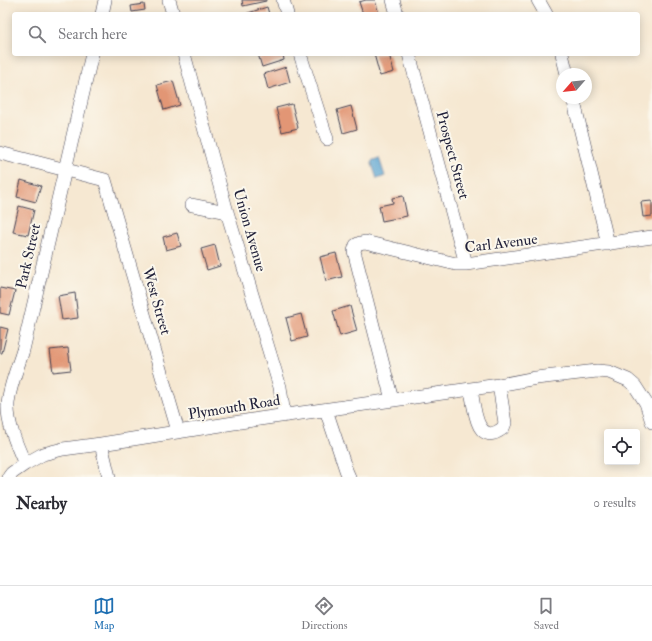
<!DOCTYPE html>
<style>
:root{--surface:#fff;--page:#f2f2f3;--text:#2b2b33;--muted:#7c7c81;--line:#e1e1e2;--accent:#1f6fb2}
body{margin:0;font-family:"IM FELL Double Pica",serif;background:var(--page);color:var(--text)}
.controls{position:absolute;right:12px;bottom:12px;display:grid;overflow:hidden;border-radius:4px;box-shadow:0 2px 10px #0003}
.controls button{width:36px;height:36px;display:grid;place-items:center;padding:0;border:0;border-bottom:1px solid var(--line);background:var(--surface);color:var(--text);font:20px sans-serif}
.compass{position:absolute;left:556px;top:68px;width:36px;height:36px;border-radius:50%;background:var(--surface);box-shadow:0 2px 10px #0003;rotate:242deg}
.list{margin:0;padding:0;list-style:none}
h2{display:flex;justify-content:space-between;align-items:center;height:52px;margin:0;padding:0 16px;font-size:17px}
h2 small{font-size:13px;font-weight:400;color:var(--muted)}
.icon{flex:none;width:22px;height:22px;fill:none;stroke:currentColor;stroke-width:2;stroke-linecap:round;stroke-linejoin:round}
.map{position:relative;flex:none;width:652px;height:477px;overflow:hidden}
.search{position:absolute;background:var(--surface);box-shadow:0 2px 10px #0003;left:12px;right:12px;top:12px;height:44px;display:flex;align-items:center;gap:10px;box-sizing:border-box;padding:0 14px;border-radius:4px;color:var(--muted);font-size:15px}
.sheet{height:108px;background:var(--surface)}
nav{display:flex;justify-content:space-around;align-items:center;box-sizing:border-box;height:56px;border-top:1px solid var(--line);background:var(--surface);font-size:11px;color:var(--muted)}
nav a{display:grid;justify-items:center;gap:2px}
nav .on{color:var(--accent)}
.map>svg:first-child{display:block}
.water{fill:#58a3d0;stroke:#3d6286}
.building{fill:#e29674}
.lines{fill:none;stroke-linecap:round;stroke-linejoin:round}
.minor-casing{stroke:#424052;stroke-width:14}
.minor{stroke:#fff;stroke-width:13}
.labels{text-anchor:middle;stroke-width:4;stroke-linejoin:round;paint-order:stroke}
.street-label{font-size:15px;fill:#22223b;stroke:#fbf7ec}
</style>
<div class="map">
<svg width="652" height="477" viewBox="0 0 652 477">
<rect width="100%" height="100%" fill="#fbf7ec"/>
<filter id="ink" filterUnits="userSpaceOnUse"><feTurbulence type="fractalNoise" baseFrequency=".025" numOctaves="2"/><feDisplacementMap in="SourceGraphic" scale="8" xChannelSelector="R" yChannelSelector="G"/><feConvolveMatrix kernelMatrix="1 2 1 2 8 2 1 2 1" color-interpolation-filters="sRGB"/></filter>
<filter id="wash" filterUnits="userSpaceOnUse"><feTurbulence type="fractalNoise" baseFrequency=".012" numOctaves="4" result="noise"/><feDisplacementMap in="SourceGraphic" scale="16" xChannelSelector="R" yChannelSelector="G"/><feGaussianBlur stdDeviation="0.9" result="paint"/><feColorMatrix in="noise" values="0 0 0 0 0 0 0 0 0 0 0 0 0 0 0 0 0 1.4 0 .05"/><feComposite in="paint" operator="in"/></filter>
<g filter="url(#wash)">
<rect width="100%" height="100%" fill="#f6e8d2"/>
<!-- water -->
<path class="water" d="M379 158 385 176 377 179 371 161Z"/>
<g id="blocks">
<!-- building -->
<path class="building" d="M242 0H266V1L243 6Z
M366 0H375L379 14H363L359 2Z
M144 4 145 10 132 12 131 6Z
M267 7 269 14H245Z
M258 54H283L284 60 262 67Z
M374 54H389L394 72 380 76Z
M286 67 290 82 268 89 264 74Z
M173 81 180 105 164 110 157 85Z
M292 104 298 128 282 132 276 108Z
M351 106 357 129 343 133 337 110Z
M21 180 41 186 36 202 17 197Z
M403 196 407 216 382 221 379 206 393 203 392 198Z
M652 201V216L643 217 641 202Z
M19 206 34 210 28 235 13 232Z
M177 233 181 246 166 250 163 237Z
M215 245 220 266 207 270 201 249Z
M336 253 342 277 326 281 320 257Z
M0 288 15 291 9 315 0 313Z
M75 293 78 318 62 320 58 296Z
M350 306 357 331 340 336 333 311Z
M301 314 307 337 292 341 286 318Z
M0 327 8 329 2 353H0Z
M68 348 71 370 53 372 50 350Z"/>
</g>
</g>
<g filter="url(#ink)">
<use href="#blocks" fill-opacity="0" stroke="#424052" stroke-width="1"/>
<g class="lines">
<defs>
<path id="minor" d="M169 0 173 14
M283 0 287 14
M393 0 397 14
M538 0 546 14
M102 14 105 0
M184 54 227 212 280 387 284 415
M300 54 327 139
M409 54 466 264
M562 54 567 74
M573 98 608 244
M0 153 105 180 178 431
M192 205 227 212
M471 389C474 406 476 449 503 428L505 423 499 385
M392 400 354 251 356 245 360 243 365 242 456 264H466L652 237
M326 410 346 470 349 477
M101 444 109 477
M25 464C17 446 7 424 8 404 9 387 18 367 23 350L92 54
M9 477 12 473 25 464 43 454 63 449 101 444 259 419 499 385 536 378 597 371 609 372 628 380 635 386 646 403 652 422"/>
</defs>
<!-- minor casing -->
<use href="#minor" class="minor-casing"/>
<!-- minor -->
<use href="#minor" class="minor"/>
</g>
</g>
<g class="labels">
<!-- street labels -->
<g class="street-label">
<text transform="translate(453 155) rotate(75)" y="5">Prospect Street</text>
<text transform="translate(250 230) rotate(74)" y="5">Union Avenue</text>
<text transform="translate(501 243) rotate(-7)" y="5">Carl Avenue</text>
<text transform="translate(28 256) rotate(-77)" y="5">Park Street</text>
<text transform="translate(157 301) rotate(74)" y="5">West Street</text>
<text transform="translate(234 407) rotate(-9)" y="5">Plymouth Road</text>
</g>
</g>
</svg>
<div class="controls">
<button><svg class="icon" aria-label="locate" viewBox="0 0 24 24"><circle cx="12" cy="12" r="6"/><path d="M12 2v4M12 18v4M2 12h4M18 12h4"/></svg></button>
</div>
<svg class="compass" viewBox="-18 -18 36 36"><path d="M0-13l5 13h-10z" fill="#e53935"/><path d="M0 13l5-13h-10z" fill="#7c7c81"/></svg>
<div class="search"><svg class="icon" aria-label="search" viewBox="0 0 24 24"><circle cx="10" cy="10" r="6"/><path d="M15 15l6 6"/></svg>Search here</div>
</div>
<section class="sheet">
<h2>Nearby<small>0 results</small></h2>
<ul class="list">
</ul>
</section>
<nav>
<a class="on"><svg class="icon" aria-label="map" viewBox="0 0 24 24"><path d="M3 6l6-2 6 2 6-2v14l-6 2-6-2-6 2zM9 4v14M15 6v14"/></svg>Map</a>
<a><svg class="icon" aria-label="directions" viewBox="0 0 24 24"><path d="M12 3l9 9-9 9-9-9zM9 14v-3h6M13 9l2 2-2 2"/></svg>Directions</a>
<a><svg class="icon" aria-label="saved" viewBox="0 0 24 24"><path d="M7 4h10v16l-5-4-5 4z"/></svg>Saved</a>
</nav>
